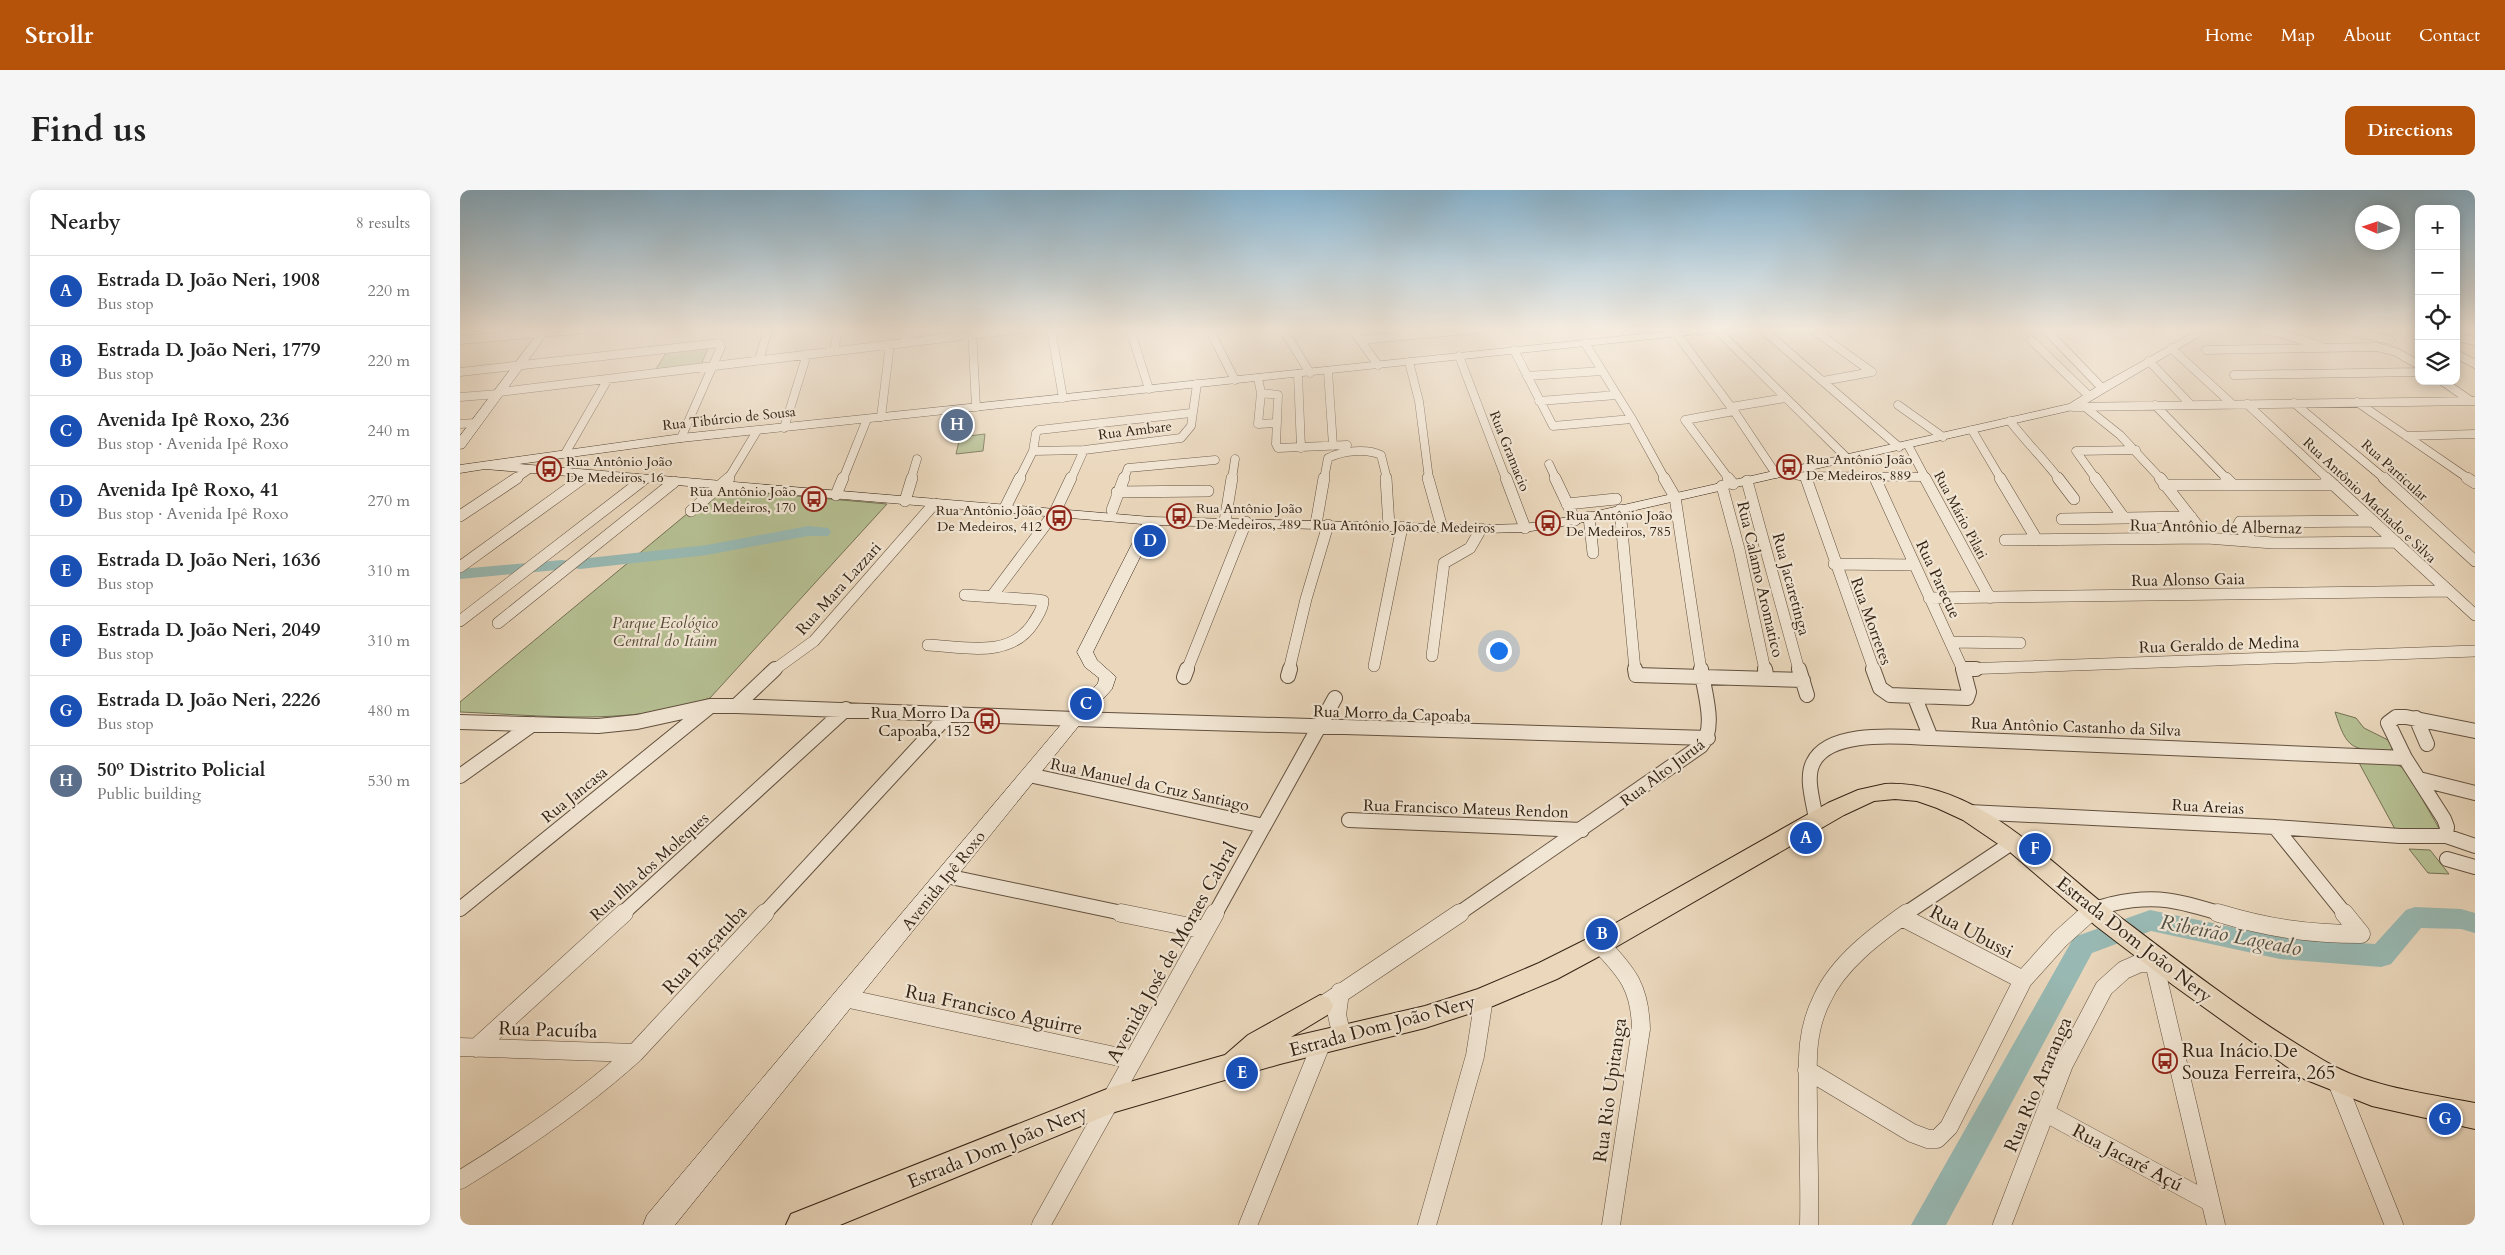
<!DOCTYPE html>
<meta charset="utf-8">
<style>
:root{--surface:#fff;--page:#f6f6f6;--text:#222;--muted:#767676;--line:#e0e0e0;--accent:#b45309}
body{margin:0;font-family:Cardo,serif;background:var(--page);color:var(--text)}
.controls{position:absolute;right:15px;top:15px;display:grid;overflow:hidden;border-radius:10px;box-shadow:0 2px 12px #0003}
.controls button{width:45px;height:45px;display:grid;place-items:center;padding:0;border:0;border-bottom:1px solid var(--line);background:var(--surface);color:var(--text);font:25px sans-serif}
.compass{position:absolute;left:1895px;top:15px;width:45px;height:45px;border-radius:50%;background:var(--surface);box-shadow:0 2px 12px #0003;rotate:273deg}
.you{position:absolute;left:1038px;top:460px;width:18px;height:18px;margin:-12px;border:4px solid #fff;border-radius:50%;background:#1a73e8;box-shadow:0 0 0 8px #1a73e833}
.badge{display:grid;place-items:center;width:32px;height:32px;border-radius:50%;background:var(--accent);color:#fff;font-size:16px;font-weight:700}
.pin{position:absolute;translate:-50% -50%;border:2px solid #fff;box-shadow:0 1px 5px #0006}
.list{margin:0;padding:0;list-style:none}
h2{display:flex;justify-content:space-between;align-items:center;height:65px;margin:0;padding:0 20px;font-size:21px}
h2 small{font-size:16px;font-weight:400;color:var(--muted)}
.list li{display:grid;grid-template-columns:32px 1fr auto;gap:15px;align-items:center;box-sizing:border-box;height:70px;padding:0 20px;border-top:1px solid var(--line)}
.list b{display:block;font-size:19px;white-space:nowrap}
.list p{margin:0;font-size:16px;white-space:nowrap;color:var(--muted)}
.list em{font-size:16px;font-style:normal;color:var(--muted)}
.icon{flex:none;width:28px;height:28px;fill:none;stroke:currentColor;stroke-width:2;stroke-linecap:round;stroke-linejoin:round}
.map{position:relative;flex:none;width:2015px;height:1035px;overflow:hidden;border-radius:10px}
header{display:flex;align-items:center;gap:30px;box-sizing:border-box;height:70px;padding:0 25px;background:var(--accent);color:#fff}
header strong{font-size:24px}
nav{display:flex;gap:28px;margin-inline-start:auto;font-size:18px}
.intro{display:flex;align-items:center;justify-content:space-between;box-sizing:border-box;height:120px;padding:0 30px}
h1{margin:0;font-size:35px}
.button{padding:12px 22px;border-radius:10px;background:var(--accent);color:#fff;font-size:18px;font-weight:700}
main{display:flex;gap:30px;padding:0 30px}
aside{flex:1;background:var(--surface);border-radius:10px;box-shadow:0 2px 12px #0003}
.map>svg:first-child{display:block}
.green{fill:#b5bf92;stroke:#747153}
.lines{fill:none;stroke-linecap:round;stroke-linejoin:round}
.river{fill:#98b9b3;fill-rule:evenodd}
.street-far3-casing{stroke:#62503e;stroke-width:9}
.street-far2-casing{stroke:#62503e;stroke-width:12}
.street-far1-casing{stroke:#62503e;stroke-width:16}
.street-casing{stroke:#62503e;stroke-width:19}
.secondary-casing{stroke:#342314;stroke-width:1}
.primary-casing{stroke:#342314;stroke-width:2}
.street-far3{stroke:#f1e5d3;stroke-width:8}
.street-far2{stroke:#f1e5d3;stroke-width:11}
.street-far1{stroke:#f1e5d3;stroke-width:14}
.street{stroke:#f1e5d3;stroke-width:18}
.secondary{fill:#f1e5d3;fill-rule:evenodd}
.primary{fill:#ead7bc;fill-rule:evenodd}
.labels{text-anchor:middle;stroke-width:4.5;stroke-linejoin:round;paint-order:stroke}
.far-street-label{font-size:14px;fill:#342314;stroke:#f1e5d3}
.far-poi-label{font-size:14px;fill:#342314;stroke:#f1e5d3;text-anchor:start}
.street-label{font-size:16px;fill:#342314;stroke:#f1e5d3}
.park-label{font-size:16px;font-style:italic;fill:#544a34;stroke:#f1e5d3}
.poi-label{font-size:16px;fill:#342314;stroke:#f1e5d3;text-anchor:end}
.near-street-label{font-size:19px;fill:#342314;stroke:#f1e5d3}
.near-poi-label{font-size:19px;fill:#342314;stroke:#f1e5d3;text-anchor:start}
.near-water-label{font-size:21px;font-style:italic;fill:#525044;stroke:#f1e5d3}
</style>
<header>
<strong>Strollr</strong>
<nav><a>Home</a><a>Map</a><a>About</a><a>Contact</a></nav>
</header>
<div class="intro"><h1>Find us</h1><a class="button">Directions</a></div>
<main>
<aside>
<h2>Nearby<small>8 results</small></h2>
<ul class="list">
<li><span class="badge" style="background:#1a4fb4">A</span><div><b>Estrada D. João Neri, 1908</b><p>Bus stop</p></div><em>220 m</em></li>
<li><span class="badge" style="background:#1a4fb4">B</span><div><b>Estrada D. João Neri, 1779</b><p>Bus stop</p></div><em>220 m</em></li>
<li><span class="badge" style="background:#1a4fb4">C</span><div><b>Avenida Ipê Roxo, 236</b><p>Bus stop · Avenida Ipê Roxo</p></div><em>240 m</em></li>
<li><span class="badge" style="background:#1a4fb4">D</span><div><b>Avenida Ipê Roxo, 41</b><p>Bus stop · Avenida Ipê Roxo</p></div><em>270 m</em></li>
<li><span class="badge" style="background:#1a4fb4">E</span><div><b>Estrada D. João Neri, 1636</b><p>Bus stop</p></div><em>310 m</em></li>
<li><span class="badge" style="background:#1a4fb4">F</span><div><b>Estrada D. João Neri, 2049</b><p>Bus stop</p></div><em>310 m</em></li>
<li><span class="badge" style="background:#1a4fb4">G</span><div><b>Estrada D. João Neri, 2226</b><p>Bus stop</p></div><em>480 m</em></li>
<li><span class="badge" style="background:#5c6f8a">H</span><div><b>50º Distrito Policial</b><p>Public building</p></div><em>530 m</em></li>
</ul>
</aside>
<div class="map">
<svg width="2015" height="1035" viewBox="0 0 2015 1035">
<rect width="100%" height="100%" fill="#ead7bc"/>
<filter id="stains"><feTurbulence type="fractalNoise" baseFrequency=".004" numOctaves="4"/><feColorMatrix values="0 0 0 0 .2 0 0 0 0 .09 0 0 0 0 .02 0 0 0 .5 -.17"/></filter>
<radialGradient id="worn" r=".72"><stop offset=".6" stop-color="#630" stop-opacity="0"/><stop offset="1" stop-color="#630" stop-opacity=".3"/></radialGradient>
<!-- green -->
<path class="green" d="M249 156 241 175 195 181 207 161Z
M525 244 523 261 496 264 500 247Z
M257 299 427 314 250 508C170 537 80 525 0 522V512Z
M1875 522 1896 528 1904 538 1932 552 1933 557 1929 561C1891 560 1887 559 1875 522Z
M1898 571 1936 574 1945 579 1980 640 1936 641Z
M1949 659 1970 660 1989 684 1968 683Z"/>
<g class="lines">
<!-- river -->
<path class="river" d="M348 336 368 338 371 342 368 346H348L247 365 120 379 114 378 111 374 114 370 120 369 247 355Z
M102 370 108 371 111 375 108 379 0 389V379Z
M1955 717 2001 719 2015 723V743L2001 739 1961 738 1931 774 1921 777 1820 769 1691 741 1632 763 1486 1035H1451L1614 747 1690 720 1820 747 1915 754 1946 720Z"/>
<defs>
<path id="street-far3" d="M512 139 516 217
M591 139 603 208
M670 139 689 199
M749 139 775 190
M823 139 850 183
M892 139 918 175
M1256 139 1387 268
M1302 139 1439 257
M1352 139 1412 182
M1585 139 1642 198
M1805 139 1859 155
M1880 139 1930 150
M1216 143 1274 221 1316 284
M1996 147 2015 151
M0 150 127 139
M901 150 1016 139
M1571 150 1629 206
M444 152 446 139
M1125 153 1172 229 1205 289
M1711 158 1772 214
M1054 160 1093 236 1172 229
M1746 160 1917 157 1936 162 1959 175
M374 161 378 139
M1996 164 2015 174
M999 166 1046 289
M299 170 308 139
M1689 171 1731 215
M949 172 959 211 969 289
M868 181 873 256
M0 182 260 153 261 157 221 248
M838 184 841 258
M1774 185 1959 182
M1067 186 1142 181
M798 188 801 203 798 234 817 233
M1363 191 1412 182
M1982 191 2011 211
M39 202 559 139
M801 203 818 205 816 254 818 258 887 255
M0 207 38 204
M1079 211 1157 205
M1897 212 2009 289
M1834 213 1925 289
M1787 214 1868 289
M1438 215 1483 247
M1695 215 1767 289
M1271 217 1325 208
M1613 217 2015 211
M1625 217 1660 245 1701 289
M421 227 430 154
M1550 231C1566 252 1583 268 1599 289
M0 234 15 233
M324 238 347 164
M1512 240 1541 289
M1946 246 2015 244
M1448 255 1466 289
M573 261 624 260 721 248 731 236 737 194
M106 262 148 189
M1089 274 1096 289
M1325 282 1339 286 1465 287
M1345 286 1346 289
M1415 287 1416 289
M55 289 68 280
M122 289 127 285
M268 289 297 241
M383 289 407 229
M451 289 457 269
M559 289 573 261 576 243 579 240 731 223
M611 289 624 260
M664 289 668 278 755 270
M772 289 775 269
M864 289 868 268C882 261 906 258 921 265L927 289
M1269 289 1225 230 1274 221
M1636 289 1616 261 1676 260"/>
<path id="street-far2" d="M926 288 929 336
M968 288 982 338
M1046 288 1065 338
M1095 288 1115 330
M1204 288 1215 307 1241 480
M1268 288 1273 294
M1346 288 1414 480
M1415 288 1503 480
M1465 288 1530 408
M1540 288 1577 350
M1598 288 1614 309
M1635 288 1664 328
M1700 288 1747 348
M1766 288 1772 294
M1866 288 2015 425
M1924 288 2015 371
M2007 288 2015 293
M1287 291 1339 480
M1704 295H1874
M1262 296 1279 359 1305 480
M657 302 748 301
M376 305 383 288
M445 311 452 288
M1107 314 1156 309
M545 318 560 288
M652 320 664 288
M1160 320 1175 480
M231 321 269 288
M0 326 57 288
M1129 327 1133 363
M1602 329 1731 327
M765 331 772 288
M856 334 864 288
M1545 350 1747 348 1813 353 1936 352
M1791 350 1778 336 1780 332 1913 331
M1374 374 1454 375
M0 377 123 288
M532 406 595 322 611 288
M1469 408 1988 401
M0 431 183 290
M38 433 214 292
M1490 452 1560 453
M468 455C506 457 551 469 574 432 578 425 583 419 583 411L578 410 505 405
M972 466 984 373 1010 358 1021 339
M914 476 942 337
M1503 479 2015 461
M314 480 354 451 474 314
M727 480 786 332
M829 480 846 409 868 335"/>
<path id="street-far1" d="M1175 479 1176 485 1343 490
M1305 479 1307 489
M1339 479 1347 505
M1413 479 1420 498 1430 505 1507 508 1509 502 1503 479
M1503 479H1516
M828 486 830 479
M724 487 727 479
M1455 508 1471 548
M276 516 315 479
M1956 528 1967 554
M0 532 138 536 177 532 250 516H276L615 529 1248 548
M569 585 804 636
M0 586 73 534
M1959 589 2015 603
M1509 622 1815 637 1940 646H1986L2015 656
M889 630 1122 640
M1356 630C1354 613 1345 589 1353 573 1369 539 1440 547 1471 548L1945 568
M1815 637 1885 724
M1986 646 1987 637 1984 629 1945 568 1928 533 1936 527H1946L2015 541
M1987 669 2015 677
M486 686 667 724
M0 719 248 518
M162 724 386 519
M304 724 489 524
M755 724 875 508
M998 724 1241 556C1257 538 1244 501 1241 479
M1445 724 1553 652
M1628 724C1635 717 1643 717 1652 714 1696 704 1720 711 1762 724"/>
<path id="street" d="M661 723 745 740
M1758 723C1808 738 1848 744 1901 744
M1884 723 1901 744
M1442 727 1563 790
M1140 754C1168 783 1180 798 1181 839L1151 1035
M1693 768 1756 1035
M880 802 877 825 882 847
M385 808 673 870
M856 820 1000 723
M0 857 175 863
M16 858 164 723
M1347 880 1452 943 1468 949H1477L1489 937 1563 790 1600 749 1629 723
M1877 892 1934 1035
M1586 923 1750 1012
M0 990C62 952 121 912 175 863L305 723
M581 1035 755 723
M788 1035 862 852
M967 1035 1015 866 1024 808
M1349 1035C1350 996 1348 956 1348 917 1348 878 1344 844 1362 809 1378 773 1416 745 1447 723
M1542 1035 1604 874 1644 798 1664 780 1680 773 1694 772"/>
<path id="secondary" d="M81 139H91L4 258 0 259V246Z
M1230 139H1262L1257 142 221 252 59 274 691 327 1021 335 1065 334 1115 326 1609 214 1638 196 1740 139H1752L1617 219 1115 334 1065 342 1021 343 696 335 633 462 637 470 656 487 652 499 621 533 215 1035H183L187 1025 609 525 638 493 639 488 625 477 617 462 682 334 25 279 0 283V275L221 244Z"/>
<path id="primary" d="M1425 594C1518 590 1588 672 1656 724 1723 775 1791 828 1863 870 1907 897 1965 903 2015 913V939L1912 916 1844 889 1713 795 1636 736 1550 662 1503 630 1477 618 1457 611 1435 609 1414 611 1384 625 1149 761 1097 789 1033 816 965 838 820 874 655 922 380 1035H326L331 1024 652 897 765 865 788 845 860 805 869 808 873 816 869 824 831 847 965 816 1018 799 1079 773 1131 747 1368 613 1398 600Z"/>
</defs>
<!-- street-far3 casing -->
<use href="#street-far3" class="street-far3-casing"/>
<!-- street-far2 casing -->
<use href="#street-far2" class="street-far2-casing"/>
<!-- street-far1 casing -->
<use href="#street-far1" class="street-far1-casing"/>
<!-- street casing -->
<use href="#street" class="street-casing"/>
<!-- secondary casing -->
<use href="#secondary" class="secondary-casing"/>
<!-- primary casing -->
<use href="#primary" class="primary-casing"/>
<!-- street-far3 -->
<use href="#street-far3" class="street-far3"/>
<!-- street-far2 -->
<use href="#street-far2" class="street-far2"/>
<!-- street-far1 -->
<use href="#street-far1" class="street-far1"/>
<!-- street -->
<use href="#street" class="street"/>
<!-- secondary -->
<use href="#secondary" class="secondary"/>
<!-- primary -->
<use href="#primary" class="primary"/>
</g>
<!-- sky -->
<linearGradient id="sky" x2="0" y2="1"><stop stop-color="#88b6d3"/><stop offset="0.49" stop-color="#f6ede1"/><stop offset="1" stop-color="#f6ede1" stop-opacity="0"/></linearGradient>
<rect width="2015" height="284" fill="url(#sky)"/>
<!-- icons -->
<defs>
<symbol id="bus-ring" viewBox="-11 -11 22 22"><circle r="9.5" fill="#f1e5d3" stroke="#8f2418" stroke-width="1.5"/><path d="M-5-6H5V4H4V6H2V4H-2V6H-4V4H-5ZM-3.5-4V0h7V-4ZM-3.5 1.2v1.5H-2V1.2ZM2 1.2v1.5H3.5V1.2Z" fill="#8f2418"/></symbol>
</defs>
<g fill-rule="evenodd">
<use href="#bus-ring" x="1315" y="263" width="28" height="28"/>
<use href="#bus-ring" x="75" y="265" width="28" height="28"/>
<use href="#bus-ring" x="340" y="295" width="28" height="28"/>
<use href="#bus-ring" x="705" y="312" width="28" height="28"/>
<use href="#bus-ring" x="585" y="314" width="28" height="28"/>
<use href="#bus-ring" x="1074" y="319" width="28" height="28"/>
<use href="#bus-ring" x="513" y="517" width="28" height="28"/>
<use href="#bus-ring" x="1691" y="857" width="28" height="28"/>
</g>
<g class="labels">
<!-- far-street labels -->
<g class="far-street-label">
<text transform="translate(269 228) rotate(-6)" y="5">Rua Tibúrcio de Sousa</text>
<text transform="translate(675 240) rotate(-7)" y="5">Rua Ambare</text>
<text transform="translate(1050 261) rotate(68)" y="5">Rua Gramacio</text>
<text transform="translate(1935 280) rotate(42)" y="5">Rua Particular</text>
<text transform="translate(1910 310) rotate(43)" y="5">Rua Antônio Machado e Silva</text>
<text transform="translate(1501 325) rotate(62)" y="5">Rua Mário Pilati</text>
<text transform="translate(944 336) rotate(1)" y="5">Rua Antônio João de Medeiros</text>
</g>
<!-- far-poi labels -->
<g class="far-poi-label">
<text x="1346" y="274">Rua Antônio João<tspan x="1346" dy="16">De Medeiros, 889</tspan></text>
<text x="106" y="276">Rua Antônio João<tspan x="106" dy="16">De Medeiros, 16</tspan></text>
<text x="336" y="306" text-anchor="end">Rua Antônio João<tspan x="336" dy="16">De Medeiros, 170</tspan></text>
<text x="736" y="323">Rua Antônio João<tspan x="736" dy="16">De Medeiros, 489</tspan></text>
<text x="582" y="325" text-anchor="end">Rua Antônio João<tspan x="582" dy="16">De Medeiros, 412</tspan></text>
<text x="1106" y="330">Rua Antônio João<tspan x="1106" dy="16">De Medeiros, 785</tspan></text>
</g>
<!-- street labels -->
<g class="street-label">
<text transform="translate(1756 336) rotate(1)" y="6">Rua Antônio de Albernaz</text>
<text transform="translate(1301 389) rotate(77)" y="6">Rua Calamo Aromatico</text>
<text transform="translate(1479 389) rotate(65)" y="6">Rua Parecue</text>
<text transform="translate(1728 389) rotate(-1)" y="6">Rua Alonso Gaia</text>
<text transform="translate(1332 394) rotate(75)" y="6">Rua Jacaretinga</text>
<text transform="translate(378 398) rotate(-48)" y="6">Rua Mara Lazzari</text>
<text transform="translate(1412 431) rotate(70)" y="6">Rua Morretes</text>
<text transform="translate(1759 454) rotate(-2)" y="6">Rua Geraldo de Medina</text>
<text transform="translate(932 523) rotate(2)" y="6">Rua Morro da Capoaba</text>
<text transform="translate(1616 536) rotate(2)" y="6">Rua Antônio Castanho da Silva</text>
<text transform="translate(1202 582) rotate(-37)" y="6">Rua Alto Juruá</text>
<text transform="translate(690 594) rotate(12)" y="6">Rua Manuel da Cruz Santiago</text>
<text transform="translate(114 604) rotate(-39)" y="6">Rua Jancasa</text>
<text transform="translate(1748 616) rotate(3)" y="6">Rua Areias</text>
<text transform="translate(1006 618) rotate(2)" y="6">Rua Francisco Mateus Rendon</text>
<text transform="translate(189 676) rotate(-42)" y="6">Rua Ilha dos Moleques</text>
<text transform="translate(483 690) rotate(-51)" y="6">Avenida Ipê Roxo</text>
</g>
<!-- park labels -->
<g class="park-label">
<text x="205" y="438">Parque Ecológico<tspan x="205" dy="18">Central do Itaim</tspan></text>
</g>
<!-- poi labels -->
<g class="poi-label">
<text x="510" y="528">Rua Morro Da<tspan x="510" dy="18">Capoaba, 152</tspan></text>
</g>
<!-- near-street labels -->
<g class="near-street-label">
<text transform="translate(1512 741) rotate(28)" y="7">Rua Ubussi</text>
<text transform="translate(1675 749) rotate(38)" y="7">Estrada Dom João Nery</text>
<text transform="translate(244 759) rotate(-47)" y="7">Rua Piaçatuba</text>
<text transform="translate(711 762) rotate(-61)" y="7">Avenida José de Moraes Cabral</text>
<text transform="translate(534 819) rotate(12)" y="7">Rua Francisco Aguirre</text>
<text transform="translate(922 835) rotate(-15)" y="7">Estrada Dom João Nery</text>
<text transform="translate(88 839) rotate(2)" y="7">Rua Pacuíba</text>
<text transform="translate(1577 894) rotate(-67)" y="7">Rua Rio Araranga</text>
<text transform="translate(1149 900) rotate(-82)" y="7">Rua Rio Upitanga</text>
<text transform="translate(537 956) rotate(-22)" y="7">Estrada Dom João Nery</text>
<text transform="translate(1668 967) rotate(28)" y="7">Rua Jacaré Açú</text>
</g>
<!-- near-poi labels -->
<g class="near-poi-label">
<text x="1722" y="867">Rua Inácio De<tspan x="1722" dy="22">Souza Ferreira, 265</tspan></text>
</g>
<!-- near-water labels -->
<g class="near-water-label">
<text transform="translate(1771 745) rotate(11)" y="7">Ribeirão Lageado</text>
</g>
</g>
<rect width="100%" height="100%" filter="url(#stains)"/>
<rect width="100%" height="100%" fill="url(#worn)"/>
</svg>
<div class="controls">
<button>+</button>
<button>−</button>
<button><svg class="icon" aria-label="locate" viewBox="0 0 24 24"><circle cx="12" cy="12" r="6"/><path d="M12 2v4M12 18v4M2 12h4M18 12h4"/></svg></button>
<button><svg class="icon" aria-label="layers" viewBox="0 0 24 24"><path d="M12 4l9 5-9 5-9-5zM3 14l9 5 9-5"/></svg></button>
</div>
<svg class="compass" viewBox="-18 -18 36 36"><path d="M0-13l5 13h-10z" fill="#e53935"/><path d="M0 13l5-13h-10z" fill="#767676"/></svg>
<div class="you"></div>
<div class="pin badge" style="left:1346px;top:648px;background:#1a4fb4">A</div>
<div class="pin badge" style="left:1142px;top:744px;background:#1a4fb4">B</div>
<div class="pin badge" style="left:626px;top:514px;background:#1a4fb4">C</div>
<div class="pin badge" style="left:690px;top:351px;background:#1a4fb4">D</div>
<div class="pin badge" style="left:782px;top:883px;background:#1a4fb4">E</div>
<div class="pin badge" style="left:1575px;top:659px;background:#1a4fb4">F</div>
<div class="pin badge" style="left:1985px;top:929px;background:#1a4fb4">G</div>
<div class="pin badge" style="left:497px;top:235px;background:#5c6f8a">H</div>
</div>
</main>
